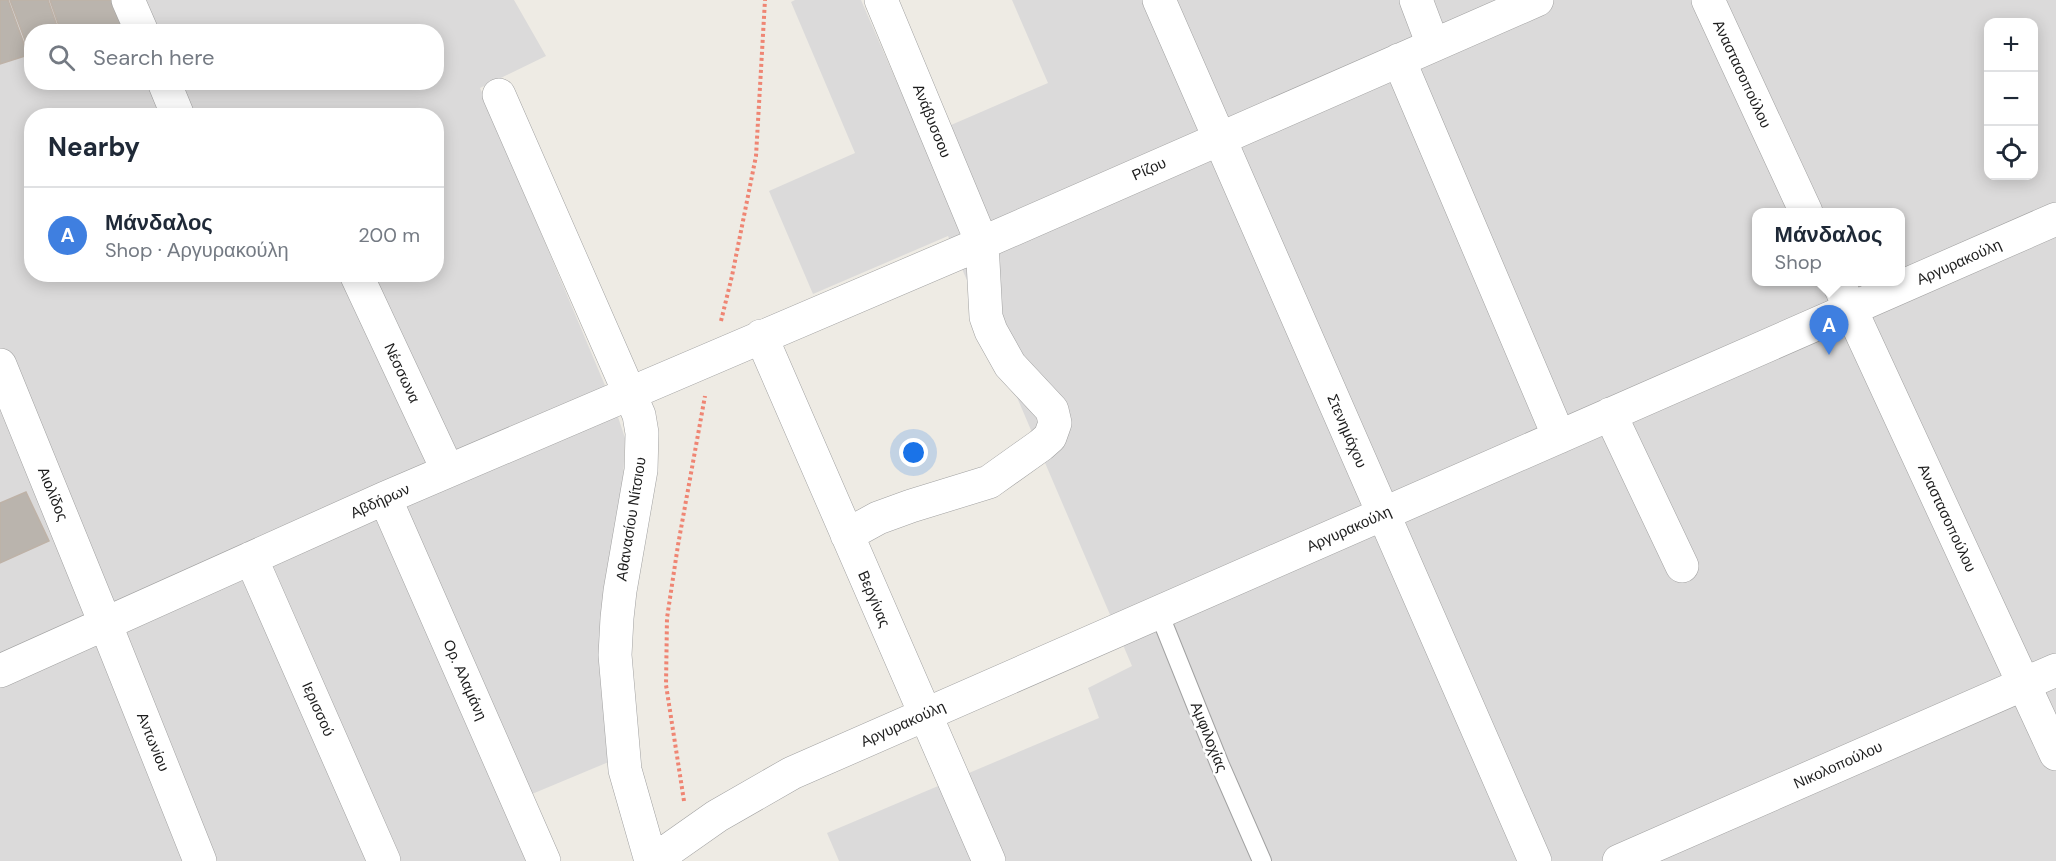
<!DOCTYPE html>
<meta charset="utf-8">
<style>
:root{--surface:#fff;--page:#f6f6f7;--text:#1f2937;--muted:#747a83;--line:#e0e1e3;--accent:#7c3aed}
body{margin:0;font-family:"DM Sans",sans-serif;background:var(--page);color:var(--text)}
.controls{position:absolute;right:18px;top:18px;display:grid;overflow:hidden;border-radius:12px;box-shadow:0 3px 15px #0003}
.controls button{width:54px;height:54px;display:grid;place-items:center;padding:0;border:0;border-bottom:2px solid var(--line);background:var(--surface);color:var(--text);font:30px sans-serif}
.you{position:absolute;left:914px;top:453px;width:21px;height:21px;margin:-15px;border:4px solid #fff;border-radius:50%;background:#1a73e8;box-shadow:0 0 0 9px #1a73e833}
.badge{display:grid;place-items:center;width:39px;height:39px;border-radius:50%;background:var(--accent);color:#fff;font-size:20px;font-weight:700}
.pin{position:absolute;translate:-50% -50px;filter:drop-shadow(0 2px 3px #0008)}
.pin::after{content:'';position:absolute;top:32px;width:21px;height:18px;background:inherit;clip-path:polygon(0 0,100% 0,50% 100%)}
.popup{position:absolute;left:1752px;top:208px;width:153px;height:78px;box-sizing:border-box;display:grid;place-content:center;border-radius:12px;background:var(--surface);filter:drop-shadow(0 2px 4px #0005);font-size:20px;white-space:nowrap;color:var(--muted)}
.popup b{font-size:22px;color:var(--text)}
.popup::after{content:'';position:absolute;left:50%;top:100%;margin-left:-12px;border:12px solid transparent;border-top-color:var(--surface)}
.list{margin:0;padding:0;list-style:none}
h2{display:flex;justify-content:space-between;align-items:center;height:78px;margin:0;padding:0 24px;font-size:26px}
h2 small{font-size:20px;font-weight:400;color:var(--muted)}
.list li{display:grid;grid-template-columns:39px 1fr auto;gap:18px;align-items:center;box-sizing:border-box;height:96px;padding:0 24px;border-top:2px solid var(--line)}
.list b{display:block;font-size:22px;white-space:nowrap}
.list p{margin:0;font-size:20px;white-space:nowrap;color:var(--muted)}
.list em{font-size:20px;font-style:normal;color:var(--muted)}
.icon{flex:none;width:33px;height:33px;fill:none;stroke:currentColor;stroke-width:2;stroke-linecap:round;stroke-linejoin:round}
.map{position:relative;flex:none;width:2056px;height:861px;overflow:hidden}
.search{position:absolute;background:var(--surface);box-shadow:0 3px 15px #0003;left:24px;top:24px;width:420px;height:66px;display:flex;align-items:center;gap:15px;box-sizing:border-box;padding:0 21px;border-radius:24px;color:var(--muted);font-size:22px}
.panel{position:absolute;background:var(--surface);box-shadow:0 3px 15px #0003;left:24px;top:108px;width:420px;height:174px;border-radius:24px}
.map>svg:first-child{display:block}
.residential{fill:#dbdada;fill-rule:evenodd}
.building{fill:#bab4ad;stroke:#beb2a7;stroke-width:1.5}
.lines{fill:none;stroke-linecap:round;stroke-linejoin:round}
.lane-casing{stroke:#a1a1a1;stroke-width:20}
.street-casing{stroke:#a1a1a1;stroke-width:34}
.path{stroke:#ef8573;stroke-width:4;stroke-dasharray:3 3;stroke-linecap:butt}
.lane{stroke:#fff;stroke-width:18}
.street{stroke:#fff;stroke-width:33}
.labels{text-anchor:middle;stroke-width:5;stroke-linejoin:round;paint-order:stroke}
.street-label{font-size:15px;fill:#1d1d1d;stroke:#fff}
</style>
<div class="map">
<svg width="2056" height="861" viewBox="0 0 2056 861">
<rect width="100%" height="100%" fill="#eeebe4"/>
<!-- residential -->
<path class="residential" d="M0 0H514L546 56 480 88 617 414 625 438 611 761 520 799 547 861H0ZM32 32H436V82H32ZM32 116H436V274H32Z
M795 0H861L921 138 1048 83 1012 0H2056V861H839L827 833 1099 718 1088 688 1132 666 948 236 813 294 769 191 855 153 791 2ZM1988 22H2034V176H1988ZM1757 212H1901V282H1757Z"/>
<!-- building -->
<path class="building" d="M0 0H8L28 55 0 64Z
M10 0H48L59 32H32V59Z
M50 0H121L131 25 108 32H61Z
M26 492 49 541 0 563V503Z"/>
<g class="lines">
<defs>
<path id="lane" d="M1159 613 1220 765 1262 861"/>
<path id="street" d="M128 0 142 32
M1159 0 1535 861
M1416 0 1433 45
M1708 0 1806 212
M1399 60 1559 437
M164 82 178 116
M499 95 639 415 642 433 641 470 620 591 617 618 615 655 625 770 651 861
M356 274 448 471
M1838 282 2056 754
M761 336 989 861
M0 365 105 623 200 861
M1610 414 1682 566
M385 498 544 861
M847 535 878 518 911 506 989 482 1041 445 1050 437 1055 423 1052 410 1010 365 991 331 986 317 982 243 881 0
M251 558 384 861
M0 671 385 498 982 243 1537 0
M653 861 717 816 792 773 2056 219
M1619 861 2056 670"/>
</defs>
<!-- lane casing -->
<use href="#lane" class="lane-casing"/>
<!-- street casing -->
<use href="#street" class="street-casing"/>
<!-- path -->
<path class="path" d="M721 321 732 276 756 156 765 0
M684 801 666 685 667 618 678 545 705 396"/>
<!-- lane -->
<use href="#lane" class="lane"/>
<!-- street -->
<use href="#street" class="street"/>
</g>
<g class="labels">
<!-- street labels -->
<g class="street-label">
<text transform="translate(1742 74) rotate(65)" y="5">Αναστασοπούλου</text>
<text transform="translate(932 121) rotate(68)" y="5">Ανάβυσσου</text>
<text transform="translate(1149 169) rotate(-24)" y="5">Ρίζου</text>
<text transform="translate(1959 262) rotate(-24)" y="5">Αργυρακούλη</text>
<text transform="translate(402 373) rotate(65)" y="5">Νέσσωνα</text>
<text transform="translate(1347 431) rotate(67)" y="5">Στενημάχου</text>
<text transform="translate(53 494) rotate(68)" y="5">Αιολίδος</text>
<text transform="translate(380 501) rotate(-24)" y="5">Αβδήρων</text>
<text transform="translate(1947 518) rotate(65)" y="5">Αναστασοπούλου</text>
<text transform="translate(631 519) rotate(-81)" y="5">Αθανασίου Νίτσιου</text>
<text transform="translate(1349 529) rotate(-24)" y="5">Αργυρακούλη</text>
<text transform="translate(874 599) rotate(67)" y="5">Βεργίνας</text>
<text transform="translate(465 680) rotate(66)" y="5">Ορ. Αλαμάνη</text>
<text transform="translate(318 709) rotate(66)" y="5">Ιερισσού</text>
<text transform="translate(903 724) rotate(-24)" y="5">Αργυρακούλη</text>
<text transform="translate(1209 737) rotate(68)" y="5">Αμφιλοχίας</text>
<text transform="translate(153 742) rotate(68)" y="5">Αντωνίου</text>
<text transform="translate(1838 765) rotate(-24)" y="5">Νικολοπούλου</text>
</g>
</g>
</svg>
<div class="controls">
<button>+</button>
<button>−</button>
<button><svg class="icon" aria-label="locate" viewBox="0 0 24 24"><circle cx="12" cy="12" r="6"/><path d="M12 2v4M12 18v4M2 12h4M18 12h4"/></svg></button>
</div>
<div class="you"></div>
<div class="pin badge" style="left:1829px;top:355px;background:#3f7fe0">A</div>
<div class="popup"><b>Μάνδαλος</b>Shop</div>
<div class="search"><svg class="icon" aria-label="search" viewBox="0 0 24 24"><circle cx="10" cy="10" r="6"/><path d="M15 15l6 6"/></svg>Search here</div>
<section class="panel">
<h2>Nearby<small></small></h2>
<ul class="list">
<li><span class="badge" style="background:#3f7fe0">A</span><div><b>Μάνδαλος</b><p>Shop · Αργυρακούλη</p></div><em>200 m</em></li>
</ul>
</section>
</div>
